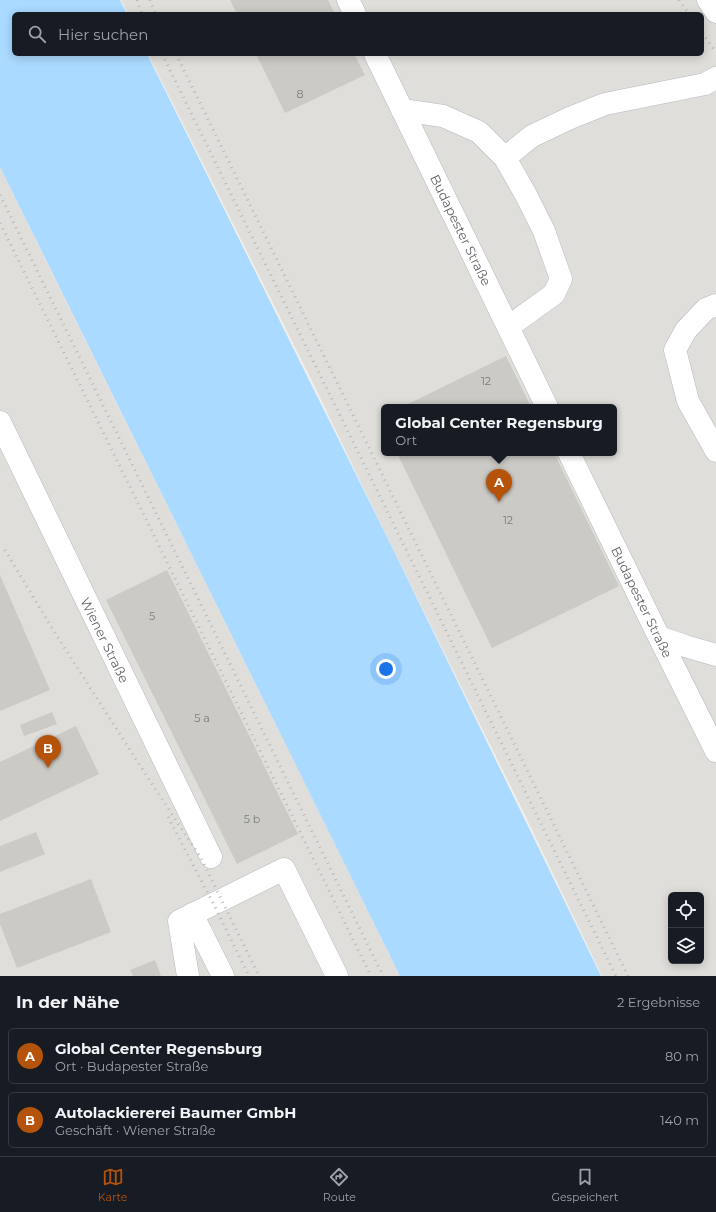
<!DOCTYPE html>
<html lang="de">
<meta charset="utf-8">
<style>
:root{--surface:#171b24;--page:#20242c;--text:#f1f3f6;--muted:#9ea1a6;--line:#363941;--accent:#b45309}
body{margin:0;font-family:Montserrat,sans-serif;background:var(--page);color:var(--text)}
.controls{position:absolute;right:12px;bottom:12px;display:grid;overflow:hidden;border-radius:6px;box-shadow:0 2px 10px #0003}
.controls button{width:36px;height:36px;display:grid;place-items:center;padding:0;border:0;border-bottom:1px solid var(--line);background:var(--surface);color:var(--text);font:20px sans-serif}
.you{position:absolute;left:386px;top:669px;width:14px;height:14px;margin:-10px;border:3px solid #fff;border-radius:50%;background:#1a73e8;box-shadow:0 0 0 6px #1a73e833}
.badge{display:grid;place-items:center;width:26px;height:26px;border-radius:50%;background:var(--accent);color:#fff;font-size:13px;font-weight:700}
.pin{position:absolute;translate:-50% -33px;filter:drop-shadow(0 1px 2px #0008)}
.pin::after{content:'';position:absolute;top:21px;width:14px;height:12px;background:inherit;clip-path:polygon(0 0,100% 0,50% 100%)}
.popup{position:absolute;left:381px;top:404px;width:236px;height:52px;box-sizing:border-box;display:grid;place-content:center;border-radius:6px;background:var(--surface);filter:drop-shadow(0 1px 3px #0005);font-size:13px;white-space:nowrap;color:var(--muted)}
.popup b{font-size:15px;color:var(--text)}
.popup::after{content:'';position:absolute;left:50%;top:100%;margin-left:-8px;border:8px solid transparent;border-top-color:var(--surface)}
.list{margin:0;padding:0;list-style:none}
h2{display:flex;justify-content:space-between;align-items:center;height:52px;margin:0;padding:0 16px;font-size:17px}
h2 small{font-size:13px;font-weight:400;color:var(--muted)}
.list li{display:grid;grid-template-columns:26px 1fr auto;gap:12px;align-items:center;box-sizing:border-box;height:56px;margin:0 8px 8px;padding:0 8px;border:1px solid var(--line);border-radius:6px}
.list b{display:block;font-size:15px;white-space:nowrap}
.list p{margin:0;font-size:13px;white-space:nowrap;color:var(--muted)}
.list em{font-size:13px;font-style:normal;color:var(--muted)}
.icon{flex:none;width:22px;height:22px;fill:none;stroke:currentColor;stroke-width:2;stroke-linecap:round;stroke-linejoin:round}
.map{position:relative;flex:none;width:716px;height:976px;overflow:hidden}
.search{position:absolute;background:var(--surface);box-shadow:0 2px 10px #0003;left:12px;right:12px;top:12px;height:44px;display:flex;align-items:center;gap:10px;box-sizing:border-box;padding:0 14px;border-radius:6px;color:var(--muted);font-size:15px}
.sheet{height:180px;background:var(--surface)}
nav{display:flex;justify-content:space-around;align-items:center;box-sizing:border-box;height:56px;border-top:1px solid var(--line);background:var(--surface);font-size:11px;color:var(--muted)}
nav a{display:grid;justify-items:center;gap:2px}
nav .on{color:var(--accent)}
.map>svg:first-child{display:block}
.industrial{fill:#e0deda;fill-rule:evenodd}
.water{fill:#aadaff}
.building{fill:#cccac5}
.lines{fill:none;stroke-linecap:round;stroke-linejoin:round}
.minor-casing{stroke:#b5b8bc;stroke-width:23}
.minor{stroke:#fff;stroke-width:22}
.rail{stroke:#b6b7b8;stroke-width:3;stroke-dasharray:1 5;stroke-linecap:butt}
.labels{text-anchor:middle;stroke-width:4;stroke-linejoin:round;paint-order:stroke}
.number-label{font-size:11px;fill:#7a7d7f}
.street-label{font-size:13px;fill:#5f6368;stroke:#fff}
</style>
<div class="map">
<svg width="716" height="976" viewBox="0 0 716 976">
<rect width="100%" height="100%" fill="#f1efe8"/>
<!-- industrial -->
<path class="industrial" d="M121 0H716V976H602L525 815 386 535 314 385 148 54H702V14H128ZM384 407H614V453H384ZM671 895H701V961H671Z
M0 167 52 273 400 976H0Z"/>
<!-- water -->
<path class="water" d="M0 0H120L127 14H14V54H147L386 535 601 976H400L0 167Z"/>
<!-- building -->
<path class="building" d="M230 0H328L335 14H237Z
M256 54H354L365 75 285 113Z
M506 356 531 407H402Z
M397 453H554L619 586 492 648Z
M167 570 298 834 237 864 106 600Z
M0 575 50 690 0 711Z
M52 712 57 724 24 736 20 725Z
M76 726 99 774 0 821V762Z
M36 832 45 854 0 872V846Z
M91 879 111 932 17 968 0 924V914Z
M155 960 161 976H133L130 970Z"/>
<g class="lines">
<defs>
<path id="minor" d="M348 0 355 14
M708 0 716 12
M375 54 547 407
M402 110 443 116 479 132 505 158 526 195 544 231 561 279 554 294 508 327
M505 158 532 136 570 118 605 104 705 84 716 78
M716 305 706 309 686 330 675 350 688 401 716 451
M0 422 211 857
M569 453 659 637 716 751
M659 637 685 646 716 655
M192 914 223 976
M188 976 179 921 284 869 337 976"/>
</defs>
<!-- minor casing -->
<use href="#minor" class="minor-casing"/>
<!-- minor -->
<use href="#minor" class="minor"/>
<!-- rail -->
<path class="rail" d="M137 0 142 14
M150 0 156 14
M679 0 689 14
M702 33 716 52
M162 54 616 976
M176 54 628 976
M0 195 383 976
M0 223 371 976
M5 550 50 625 148 778 201 858 259 976
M168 817 213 903 249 976"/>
</g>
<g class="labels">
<!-- number labels -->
<g class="number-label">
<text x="300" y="98">8</text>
<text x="486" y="385">12</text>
<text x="508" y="524">12</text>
<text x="152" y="620">5</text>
<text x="202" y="722">5 a</text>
<text x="252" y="823">5 b</text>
</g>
<!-- street labels -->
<g class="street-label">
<text transform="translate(461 230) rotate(64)" y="5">Budapester Straße</text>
<text transform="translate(642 602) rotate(64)" y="5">Budapester Straße</text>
<text transform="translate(105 640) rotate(64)" y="5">Wiener Straße</text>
</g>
</g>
</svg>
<div class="controls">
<button><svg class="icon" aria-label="locate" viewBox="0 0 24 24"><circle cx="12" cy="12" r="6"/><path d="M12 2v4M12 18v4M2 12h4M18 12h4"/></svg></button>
<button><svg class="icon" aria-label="layers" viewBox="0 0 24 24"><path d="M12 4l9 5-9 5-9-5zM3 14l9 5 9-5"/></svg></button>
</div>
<div class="you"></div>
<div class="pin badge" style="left:499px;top:502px">A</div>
<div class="popup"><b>Global Center Regensburg</b>Ort</div>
<div class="pin badge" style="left:48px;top:768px">B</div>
<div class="search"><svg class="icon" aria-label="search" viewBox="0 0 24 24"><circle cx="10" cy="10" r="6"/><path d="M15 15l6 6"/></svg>Hier suchen</div>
</div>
<section class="sheet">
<h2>In der Nähe<small>2 Ergebnisse</small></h2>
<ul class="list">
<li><span class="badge">A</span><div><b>Global Center Regensburg</b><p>Ort · Budapester Straße</p></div><em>80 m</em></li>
<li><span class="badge">B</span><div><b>Autolackiererei Baumer GmbH</b><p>Geschäft · Wiener Straße</p></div><em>140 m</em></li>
</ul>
</section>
<nav>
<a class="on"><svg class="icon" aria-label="map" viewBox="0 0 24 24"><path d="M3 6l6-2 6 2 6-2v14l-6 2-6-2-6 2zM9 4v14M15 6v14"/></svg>Karte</a>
<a><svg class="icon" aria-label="directions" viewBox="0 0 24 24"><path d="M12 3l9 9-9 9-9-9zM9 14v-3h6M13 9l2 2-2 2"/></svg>Route</a>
<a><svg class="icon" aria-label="saved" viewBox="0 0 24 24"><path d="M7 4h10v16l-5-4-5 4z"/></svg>Gespeichert</a>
</nav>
